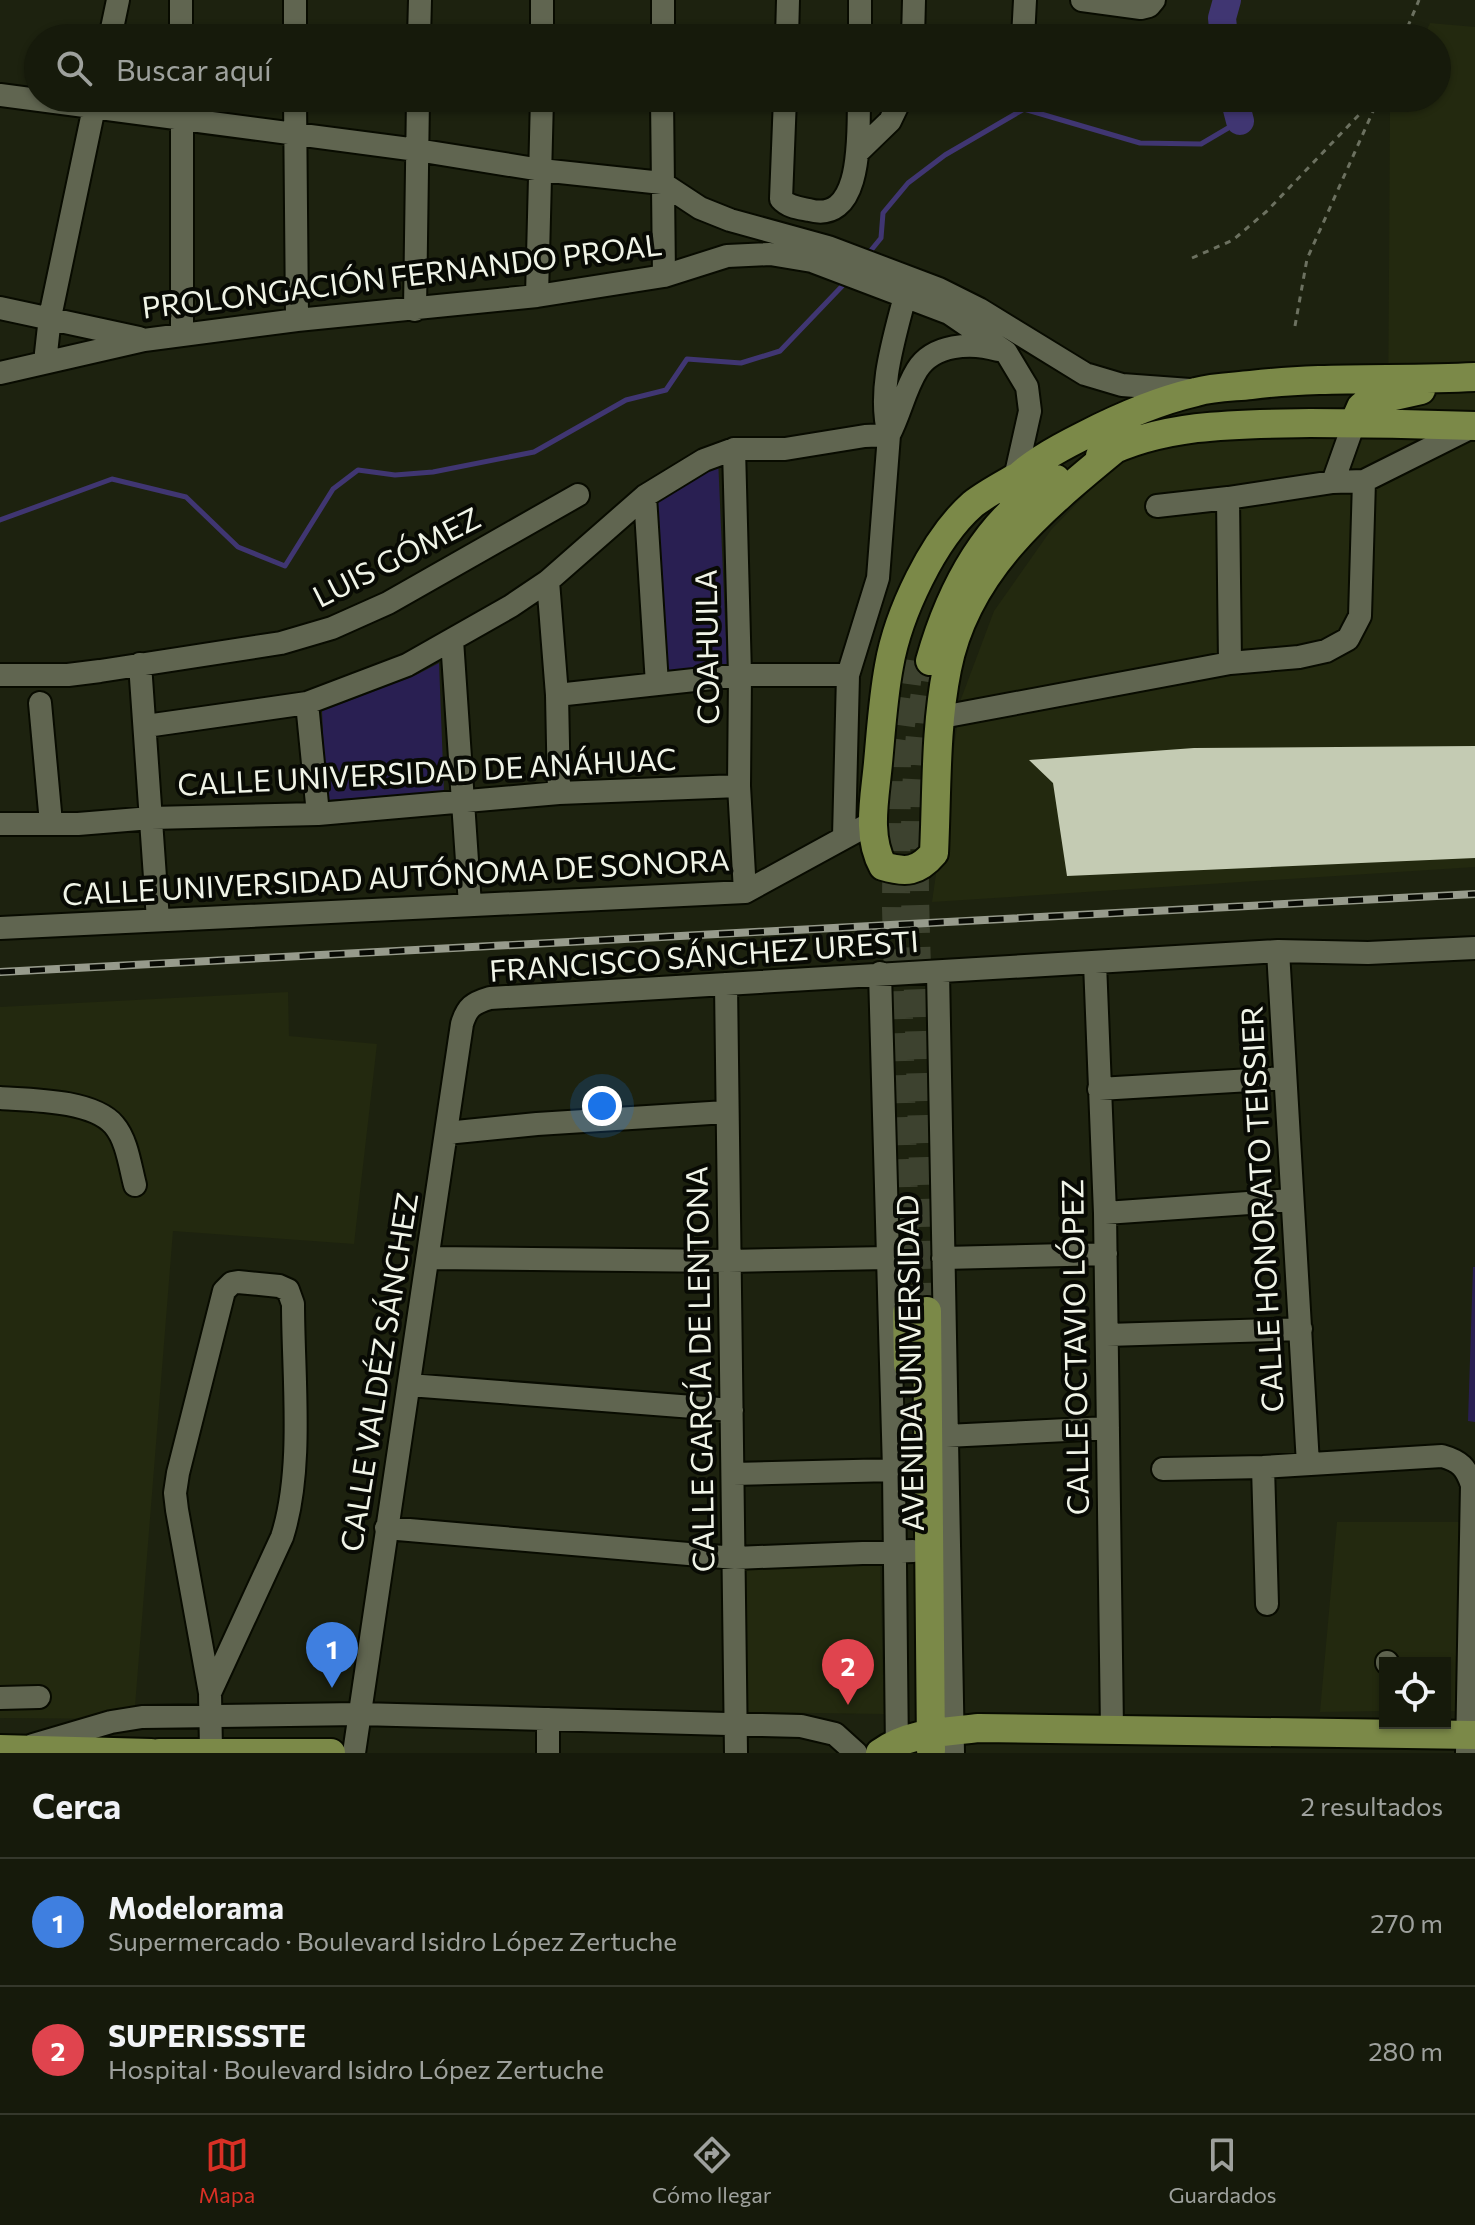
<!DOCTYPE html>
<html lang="es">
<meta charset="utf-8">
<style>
:root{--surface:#161a0b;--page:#1f2314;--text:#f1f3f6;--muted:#9ea19d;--line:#35382c;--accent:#d93025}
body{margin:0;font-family:Commissioner,sans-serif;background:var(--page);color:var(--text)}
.controls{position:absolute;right:24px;bottom:24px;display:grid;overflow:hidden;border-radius:0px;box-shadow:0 2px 6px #0004}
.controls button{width:72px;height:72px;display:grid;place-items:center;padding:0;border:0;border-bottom:2px solid var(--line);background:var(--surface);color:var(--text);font:40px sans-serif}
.you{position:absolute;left:602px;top:1106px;width:28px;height:28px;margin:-20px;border:6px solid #fff;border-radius:50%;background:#1a73e8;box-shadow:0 0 0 12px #1a73e833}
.badge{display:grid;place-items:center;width:52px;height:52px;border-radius:50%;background:var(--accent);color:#fff;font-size:26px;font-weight:700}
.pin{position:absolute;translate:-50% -66px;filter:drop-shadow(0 2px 4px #0008)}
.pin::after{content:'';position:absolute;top:42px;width:28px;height:24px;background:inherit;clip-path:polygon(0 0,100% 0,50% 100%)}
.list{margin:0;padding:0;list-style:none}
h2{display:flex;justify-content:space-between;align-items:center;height:104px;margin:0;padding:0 32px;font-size:34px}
h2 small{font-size:26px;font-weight:400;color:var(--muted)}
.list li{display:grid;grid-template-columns:52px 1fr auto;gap:24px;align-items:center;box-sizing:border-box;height:128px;padding:0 32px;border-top:2px solid var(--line)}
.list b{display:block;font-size:30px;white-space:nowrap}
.list p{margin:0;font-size:26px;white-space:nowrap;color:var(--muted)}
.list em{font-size:26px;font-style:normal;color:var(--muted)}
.icon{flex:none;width:44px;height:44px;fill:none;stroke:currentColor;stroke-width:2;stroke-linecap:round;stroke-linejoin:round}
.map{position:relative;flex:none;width:1475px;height:1753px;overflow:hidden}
.search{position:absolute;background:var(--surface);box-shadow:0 2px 6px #0004;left:24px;right:24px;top:24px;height:88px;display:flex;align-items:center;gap:20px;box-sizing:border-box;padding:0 28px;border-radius:44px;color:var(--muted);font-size:30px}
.sheet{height:360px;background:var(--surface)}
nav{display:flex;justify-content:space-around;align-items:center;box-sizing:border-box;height:112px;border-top:2px solid var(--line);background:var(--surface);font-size:22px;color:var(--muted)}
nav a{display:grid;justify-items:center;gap:4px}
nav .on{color:var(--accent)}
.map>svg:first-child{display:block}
.built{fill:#23290f}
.green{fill:#291f52}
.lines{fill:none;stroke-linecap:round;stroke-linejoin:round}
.stream{stroke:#403672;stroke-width:5}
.river{stroke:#403672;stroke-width:28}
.building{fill:#c4cbb3}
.major-tunnel{stroke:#3d422f;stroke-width:28;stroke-dasharray:28 14;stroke-linecap:butt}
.minor-casing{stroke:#080b00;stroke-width:26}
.major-casing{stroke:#080b00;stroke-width:32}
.path{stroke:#6c7160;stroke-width:3;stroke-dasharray:6 6;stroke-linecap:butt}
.minor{stroke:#606550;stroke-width:22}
.major{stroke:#7b8948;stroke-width:28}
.rail-casing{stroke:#979b8c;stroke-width:8}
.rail{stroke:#080a04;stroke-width:5;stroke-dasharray:15;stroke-linecap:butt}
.labels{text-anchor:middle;stroke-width:8;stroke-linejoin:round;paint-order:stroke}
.street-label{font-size:30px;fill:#f0f4e7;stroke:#080a04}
</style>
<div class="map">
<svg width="1475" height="1753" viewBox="0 0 1475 1753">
<rect width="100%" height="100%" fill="#1d220f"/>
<!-- built -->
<path class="built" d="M1430 23 1475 27V867L932 902 961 699 994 611 1051 530 1125 454 1185 435 1388 427 1390 112 1396 98H1437V38H1423Z
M288 992 289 1036 377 1044 354 1244 173 1231 134 1719 0 1718V1007Z
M1337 1522H1474L1475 1711H1445V1663H1385V1711L1320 1712Z
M880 1560 884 1714 747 1712 742 1567Z"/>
<!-- green -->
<path class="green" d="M718 458 727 665 667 678 656 496Z
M439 663 444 792 326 800 322 711 416 675Z
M1473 1267H1475V1422L1468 1421Z"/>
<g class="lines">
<!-- stream -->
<path class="stream" d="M868 254 881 238 883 213 908 183 945 155 1024 109 1140 143 1201 144 1240 121
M0 520 112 479 186 497 238 547 285 566 333 489 358 470 395 475 433 472 534 452 626 400 666 390 687 359 741 363 780 351 847 281"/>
<!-- river -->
<path class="river" d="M1224 38 1222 18 1227 0
M1234 98 1240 121"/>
</g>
<!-- building -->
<path class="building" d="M1475 746V858L1067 876 1053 783 1029 760 1194 748Z"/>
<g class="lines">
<!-- major-tunnel -->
<path class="major-tunnel" d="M927 1311C924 1205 921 1100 918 995 914 883 910 771 930 661
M907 1313 896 908 897 754 910 660"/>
<defs>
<path id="minor" d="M181 0V38
M295 0V38
M1082 0 1141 8 1149 6 1154 0
M110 38 118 0
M419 38 420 0
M542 38V0
M663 38V0
M787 38 788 0
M860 38V0
M913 38 914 0
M1023 38 1025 0
M0 95 417 150 541 170 662 183 700 208 730 220 828 247 939 289 979 309 1085 374 1122 385 1190 390
M295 98 297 320
M662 98 664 276
M785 98 781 199C788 207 799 208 809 210 864 225 858 132 859 98
M858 152 890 121 901 98
M537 296 542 98
M0 308 139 338
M415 310 418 98
M182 335V98
M45 362 50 317 96 98
M0 373 144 340 297 320 537 296 664 276 727 256 770 254 812 261 949 313 1006 352 1027 387 1030 411 1015 478
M889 435C877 391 894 339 905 296
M734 449 740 675 739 786 745 892
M1333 482 1354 423
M645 496 657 684
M1157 506 1228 498
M548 581 557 695 559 793
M452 640 470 905
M1230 663 1228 498 1333 482 1364 481
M140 664 158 920
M0 675H68L100 671 281 643 332 628 388 603 578 495
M557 695 740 675H848
M40 703 51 823
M307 703 318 814
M942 717 1230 663 1299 657 1326 651 1348 639 1360 616 1364 481 1474 426
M146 726 307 703 407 665 511 606 548 581 645 496 704 460 734 449H785L865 436 889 435
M0 824H78L151 818 318 814 559 793 739 786
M844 837 848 675 878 578 889 435C900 414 905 389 917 370 933 344 971 342 998 350
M0 928 745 892 873 822
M1278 951 1308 1464
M1095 963 1105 1213 1112 1730
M938 972 953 1753
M880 973 894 1470 897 1753
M726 984 736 1753
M1099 1089 1285 1078
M0 1098C31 1100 93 1100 114 1125 127 1140 130 1166 135 1185
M446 1133 537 1124 726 1112
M1105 1213 1292 1200
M429 1258 728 1261 888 1258
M943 1258 1106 1254
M1107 1335 1301 1329
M409 1385 732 1410
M946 1436 1108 1428
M1263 1467 1267 1604
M1163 1469 1263 1467 1442 1456C1460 1461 1466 1467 1472 1485L1467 1753
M733 1474 894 1470
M386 1528 735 1558 913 1551
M1387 1662V1663
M210 1693 282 1537C304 1469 293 1376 293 1304L288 1290 279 1286 238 1282 232 1283 224 1291 178 1473 175 1493 177 1510 210 1693 211 1751
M0 1698 39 1697
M33 1745 111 1722 142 1717 359 1714 801 1726 835 1734 856 1753
M354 1753 462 1024C467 1007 473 1003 490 998L1278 951 1368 953 1475 948
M548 1753V1719"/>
<path id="major" d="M1354 423 1361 407 1367 402 1421 390
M1100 456C1163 423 1240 424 1310 423 1365 423 1420 424 1475 426
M1015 478C1001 486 986 494 973 504 933 539 898 614 889 666 883 698 881 731 878 763 875 797 866 836 883 866 906 873 918 872 934 853 937 792 935 728 947 669 966 571 1042 509 1115 449
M1004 490C1026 466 1055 450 1083 436 1120 417 1157 401 1196 392 1214 387 1233 387 1251 385 1325 376 1400 381 1475 377
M930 661C950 590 988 515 1056 479
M927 1311 931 1750
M907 1313 908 1365
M0 1749 151 1753
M159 1753H331
M880 1753C909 1732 945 1732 979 1728L1475 1735"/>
</defs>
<!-- minor casing -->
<use href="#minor" class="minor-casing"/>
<!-- major casing -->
<use href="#major" class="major-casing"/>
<!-- path -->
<path class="path" d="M1403 38 1419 0
M1192 258 1233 240 1267 211 1375 98
M1295 326 1307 259 1379 98"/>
<!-- minor -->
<use href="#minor" class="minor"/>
<!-- major -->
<use href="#major" class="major"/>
<defs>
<path id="rail" d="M0 972 1475 894"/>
</defs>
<!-- rail casing -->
<use href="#rail" class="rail-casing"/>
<!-- rail -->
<use href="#rail" class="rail"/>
</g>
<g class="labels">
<!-- street labels -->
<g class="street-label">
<text transform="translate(402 277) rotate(-7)" y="10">PROLONGACIÓN FERNANDO PROAL</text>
<text transform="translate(397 558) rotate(-27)" y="10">LUIS GÓMEZ</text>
<text transform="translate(708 647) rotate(-91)" y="10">COAHUILA</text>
<text transform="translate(427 773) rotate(-3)" y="10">CALLE UNIVERSIDAD DE ANÁHUAC</text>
<text transform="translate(396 878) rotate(-3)" y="10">CALLE UNIVERSIDAD AUTÓNOMA DE SONORA</text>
<text transform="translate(704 957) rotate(-4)" y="10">FRANCISCO SÁNCHEZ URESTI</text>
<text transform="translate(1263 1209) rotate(-93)" y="10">CALLE HONORATO TEISSIER</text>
<text transform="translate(1076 1347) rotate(-91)" y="10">CALLE OCTAVIO LÓPEZ</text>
<text transform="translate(911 1363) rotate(-91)" y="10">AVENIDA UNIVERSIDAD</text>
<text transform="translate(701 1369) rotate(-91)" y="10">CALLE GARCÍA DE LENTONA</text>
<text transform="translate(380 1372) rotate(-81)" y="10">CALLE VALDÉZ SÁNCHEZ</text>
</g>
</g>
</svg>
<div class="controls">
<button><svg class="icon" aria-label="locate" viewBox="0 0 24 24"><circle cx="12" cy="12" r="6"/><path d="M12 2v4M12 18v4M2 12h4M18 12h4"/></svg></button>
</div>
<div class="you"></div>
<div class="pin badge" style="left:332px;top:1688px;background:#3f7fe0">1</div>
<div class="pin badge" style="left:848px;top:1705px;background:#e0444e">2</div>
<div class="search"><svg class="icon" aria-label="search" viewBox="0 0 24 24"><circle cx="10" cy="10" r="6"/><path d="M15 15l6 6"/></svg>Buscar aquí</div>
</div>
<section class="sheet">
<h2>Cerca<small>2 resultados</small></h2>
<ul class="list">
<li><span class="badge" style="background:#3f7fe0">1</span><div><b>Modelorama</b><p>Supermercado · Boulevard Isidro López Zertuche</p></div><em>270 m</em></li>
<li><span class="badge" style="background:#e0444e">2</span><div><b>SUPERISSSTE</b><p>Hospital · Boulevard Isidro López Zertuche</p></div><em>280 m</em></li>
</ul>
</section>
<nav>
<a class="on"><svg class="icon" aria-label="map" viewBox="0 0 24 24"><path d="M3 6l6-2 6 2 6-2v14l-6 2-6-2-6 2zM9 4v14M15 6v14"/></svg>Mapa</a>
<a><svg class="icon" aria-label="directions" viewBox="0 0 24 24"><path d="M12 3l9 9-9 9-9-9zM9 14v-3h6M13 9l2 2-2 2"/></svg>Cómo llegar</a>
<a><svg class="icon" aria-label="saved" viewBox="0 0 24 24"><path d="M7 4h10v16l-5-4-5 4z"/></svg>Guardados</a>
</nav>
